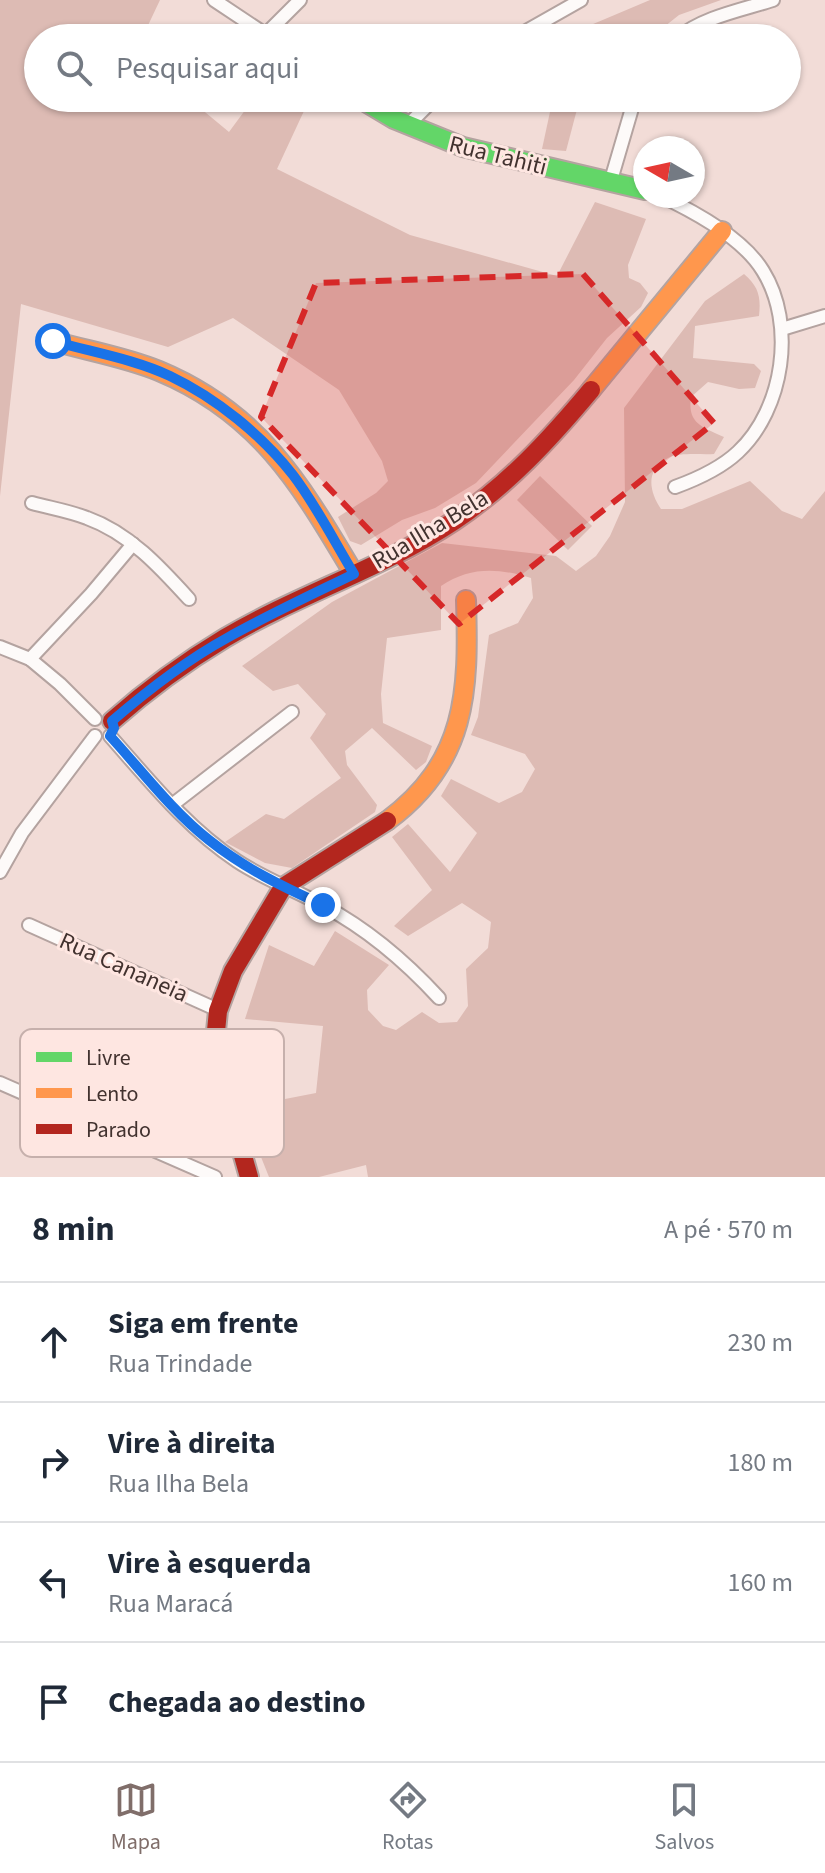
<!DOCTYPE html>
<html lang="pt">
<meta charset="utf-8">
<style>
:root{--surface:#fff;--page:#f6f6f7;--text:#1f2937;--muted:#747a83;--line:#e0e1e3;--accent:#806e6a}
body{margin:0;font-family:"Source Sans 3",sans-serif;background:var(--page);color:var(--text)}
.compass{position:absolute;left:633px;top:136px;width:72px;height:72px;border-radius:50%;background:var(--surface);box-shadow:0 2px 6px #0004;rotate:279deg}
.stop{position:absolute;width:24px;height:24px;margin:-18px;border:6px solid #1a73e8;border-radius:50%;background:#fff}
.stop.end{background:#1a73e8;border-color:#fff;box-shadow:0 2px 8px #0008}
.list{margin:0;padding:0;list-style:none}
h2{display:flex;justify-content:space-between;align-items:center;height:104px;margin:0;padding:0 32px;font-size:34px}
h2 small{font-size:26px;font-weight:400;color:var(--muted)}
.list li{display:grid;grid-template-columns:52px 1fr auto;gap:24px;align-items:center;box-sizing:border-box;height:120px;padding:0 32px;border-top:2px solid var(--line)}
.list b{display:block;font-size:30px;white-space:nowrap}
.list p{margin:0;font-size:26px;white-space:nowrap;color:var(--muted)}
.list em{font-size:26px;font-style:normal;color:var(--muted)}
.icon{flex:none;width:44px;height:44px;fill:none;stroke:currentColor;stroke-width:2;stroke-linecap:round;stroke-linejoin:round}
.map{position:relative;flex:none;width:825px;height:1177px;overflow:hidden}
.search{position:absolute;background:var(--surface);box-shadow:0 2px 6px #0004;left:24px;right:24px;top:24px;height:88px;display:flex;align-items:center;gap:20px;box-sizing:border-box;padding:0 28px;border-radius:44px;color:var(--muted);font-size:30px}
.sheet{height:584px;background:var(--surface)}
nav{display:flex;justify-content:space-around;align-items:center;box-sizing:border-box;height:112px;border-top:2px solid var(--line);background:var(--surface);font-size:22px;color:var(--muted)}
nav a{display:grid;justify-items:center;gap:4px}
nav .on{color:var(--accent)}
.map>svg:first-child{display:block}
.green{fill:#ddbbb4}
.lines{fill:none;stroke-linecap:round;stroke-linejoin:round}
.street-casing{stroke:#b4a3a0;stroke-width:16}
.fast-casing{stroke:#b4a3a0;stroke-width:22}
.slow-casing{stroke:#b4a3a0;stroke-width:22}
.jam-casing{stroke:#b4a3a0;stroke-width:22}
.street{stroke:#fdfaf9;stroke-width:12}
.fast{stroke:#63d668;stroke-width:18}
.slow{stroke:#ff974d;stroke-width:18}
.jam{stroke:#b3261e;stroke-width:18}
.route{stroke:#1a73e8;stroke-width:10}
.marked{fill:#d62828;fill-opacity:0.2;stroke:#d62828;stroke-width:6;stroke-dasharray:16 10;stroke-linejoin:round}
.labels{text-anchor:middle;stroke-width:6;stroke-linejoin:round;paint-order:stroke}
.street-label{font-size:24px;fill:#42322f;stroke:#fee6e1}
.key{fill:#fee6e1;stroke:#c6b0ac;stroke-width:2}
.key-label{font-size:22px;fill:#42322f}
</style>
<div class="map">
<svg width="825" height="1177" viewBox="0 0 825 1177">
<rect width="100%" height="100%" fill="#f2dcd7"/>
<g class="green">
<path d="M 0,0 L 160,0 L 142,38 L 38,38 L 38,98 L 188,98 L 229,132 L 254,98 L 310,98 L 277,169 L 410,235 L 557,276 L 595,202 L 646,219 L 628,265 L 629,278 L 640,283 L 648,293 L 641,307 L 607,338 L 574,380 L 476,483 L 435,508 L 402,520 L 361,545 L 350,541 L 338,517 L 376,493 L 388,481 L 382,461 L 339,390 L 233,318 L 168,347 L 21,304 L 0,496 Z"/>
<path d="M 650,0 L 721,0 L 679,15 L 650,38 L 560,38 Z"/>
<path d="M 553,98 L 580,98 L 566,151 L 542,149 Z"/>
<path d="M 744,274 C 759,287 761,297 759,316 L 695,326 L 693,358 L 754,364 L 761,371 L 755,388 L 739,389 L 708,382 L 691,397 C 687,424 703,427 724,437 L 714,454 C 701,455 680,452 668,458 C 645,470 649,491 661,509 L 682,509 L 750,481 L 782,511 L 802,519 L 825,491 L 825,1177 L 368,1177 L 366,1165 L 319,1177 L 269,1177 L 247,1122 L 254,1105 L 316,1093 L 323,1026 L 245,1019 L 269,945 L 314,966 L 335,931 L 389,965 L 367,990 L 368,1010 L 383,1026 L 396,1030 L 422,1012 L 439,1023 L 457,1022 L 468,1006 L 466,969 L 488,948 L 491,922 L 462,903 L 408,936 L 394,926 L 432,890 L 392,837 L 408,824 L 450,872 L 477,833 L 441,796 L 451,779 L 499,803 L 522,792 L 535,769 L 525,754 L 471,735 L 478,717 L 489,635 L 518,623 L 533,598 L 531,578 C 499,568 470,566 441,586 L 441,630 L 387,638 L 381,694 L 383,723 L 432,746 L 426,762 L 416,770 L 372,728 L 345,751 L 347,765 L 377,805 L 375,812 L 292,868 L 265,863 L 225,842 L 266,814 L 284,819 L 341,778 L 310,738 L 326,714 L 298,684 L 273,691 L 242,666 L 332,602 L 442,543 L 556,556 L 576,571 L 596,556 L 610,536 L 625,502 L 624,408 L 705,301 Z"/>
<path d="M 540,476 L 592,526 L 568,550 L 517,500 Z"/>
</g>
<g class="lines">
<defs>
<g id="street">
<path d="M 214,0 L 271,38"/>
<path d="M 266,34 L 300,0"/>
<path d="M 514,38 L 581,0"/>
<path d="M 678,38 C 703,17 742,10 773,0"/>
<path d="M 407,126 L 435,98"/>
<path d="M 611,180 L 635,98"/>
<path d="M 661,196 C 695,212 743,238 763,271 C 796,324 784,409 738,452 C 720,469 697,479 675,487"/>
<path d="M 782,329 L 825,316"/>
<path d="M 32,503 C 50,508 69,511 87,518 C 129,533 160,567 189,599"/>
<path d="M 0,647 L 30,659 L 60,684 L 95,719"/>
<path d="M 30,659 L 91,594 L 133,544"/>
<path d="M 110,736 C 149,780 187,828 237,861 C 264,879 295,890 324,906 C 369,930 405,961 439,998"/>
<path d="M 172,805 L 292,712"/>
<path d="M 0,872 L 22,833 L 95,736"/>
<path d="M 29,925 L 218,1010"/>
<path d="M 0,1083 L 215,1177"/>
</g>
<path id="fast" d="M 359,98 L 394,119 L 463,147 L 645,190"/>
<g id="slow">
<path d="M 53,341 C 88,351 125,357 159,371 C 260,413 301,485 354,574"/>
<path d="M 591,390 L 722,231"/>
<path d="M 387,821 C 467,762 469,692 466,600"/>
</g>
<g id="jam">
<path d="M 112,721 C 147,690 185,662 225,638 C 299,594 383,568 454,521 C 508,485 550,439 591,390"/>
<path d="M 249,1177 L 220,1074 L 216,1031 L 218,1011 L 233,971 L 283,887 L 387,821"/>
</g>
</defs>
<use href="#street" class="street-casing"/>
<use href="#fast" class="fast-casing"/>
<use href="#slow" class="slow-casing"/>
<use href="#jam" class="jam-casing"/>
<use href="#street" class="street"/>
<use href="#fast" class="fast"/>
<use href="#slow" class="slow"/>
<use href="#jam" class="jam"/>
</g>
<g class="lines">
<path class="route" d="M 53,341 C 91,352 134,359 170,376 C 216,398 262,435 293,475 C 316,505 334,541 354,574 C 311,595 268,615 227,638 C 185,661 148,690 112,721 L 114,728 L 110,736 C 142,771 172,811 209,840 C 244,868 283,887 323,905"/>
</g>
<path class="marked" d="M 583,274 L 714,423 L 459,624 L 261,417 L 316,283 Z"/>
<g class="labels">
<g class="street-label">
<text transform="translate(498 155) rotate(14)" y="8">Rua Tahiti</text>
<text transform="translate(430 529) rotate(-31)" y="8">Rua Ilha Bela</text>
<text transform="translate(124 967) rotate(24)" y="8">Rua Cananeia</text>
</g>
</g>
<rect x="20" y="1029" width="264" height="128" rx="12" class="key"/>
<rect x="36" y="1052" width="36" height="10" fill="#63d668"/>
<rect x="36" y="1088" width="36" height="10" fill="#ff974d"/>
<rect x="36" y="1124" width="36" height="10" fill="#b3261e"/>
<g class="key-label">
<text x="86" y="1065">Livre</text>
<text x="86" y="1101">Lento</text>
<text x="86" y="1137">Parado</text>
</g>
</svg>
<svg class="compass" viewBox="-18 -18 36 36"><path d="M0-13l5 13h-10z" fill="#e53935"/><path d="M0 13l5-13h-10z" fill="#747a83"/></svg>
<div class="stop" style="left:53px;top:341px"></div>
<div class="stop end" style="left:323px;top:905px"></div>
<div class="search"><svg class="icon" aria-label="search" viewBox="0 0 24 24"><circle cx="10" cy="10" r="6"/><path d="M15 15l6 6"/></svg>Pesquisar aqui</div>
</div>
<section class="sheet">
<h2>8 min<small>A pé · 570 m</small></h2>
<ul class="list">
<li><svg class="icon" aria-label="ahead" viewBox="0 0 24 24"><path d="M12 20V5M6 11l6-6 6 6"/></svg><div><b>Siga em frente</b><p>Rua Trindade</p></div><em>230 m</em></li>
<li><svg class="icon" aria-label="right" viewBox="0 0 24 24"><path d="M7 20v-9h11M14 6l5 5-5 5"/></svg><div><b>Vire à direita</b><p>Rua Ilha Bela</p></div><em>180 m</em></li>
<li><svg class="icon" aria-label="left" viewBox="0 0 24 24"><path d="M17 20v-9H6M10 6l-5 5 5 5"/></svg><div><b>Vire à esquerda</b><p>Rua Maracá</p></div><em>160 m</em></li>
<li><svg class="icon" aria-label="arrive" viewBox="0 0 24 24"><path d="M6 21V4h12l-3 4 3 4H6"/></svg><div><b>Chegada ao destino</b></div></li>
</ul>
</section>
<nav>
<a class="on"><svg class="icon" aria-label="map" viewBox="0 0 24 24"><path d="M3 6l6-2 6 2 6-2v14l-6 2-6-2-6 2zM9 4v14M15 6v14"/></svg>Mapa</a>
<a><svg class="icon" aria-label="directions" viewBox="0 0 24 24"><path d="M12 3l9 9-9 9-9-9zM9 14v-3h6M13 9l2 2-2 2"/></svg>Rotas</a>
<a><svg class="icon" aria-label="saved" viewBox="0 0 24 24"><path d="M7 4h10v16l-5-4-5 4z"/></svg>Salvos</a>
</nav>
